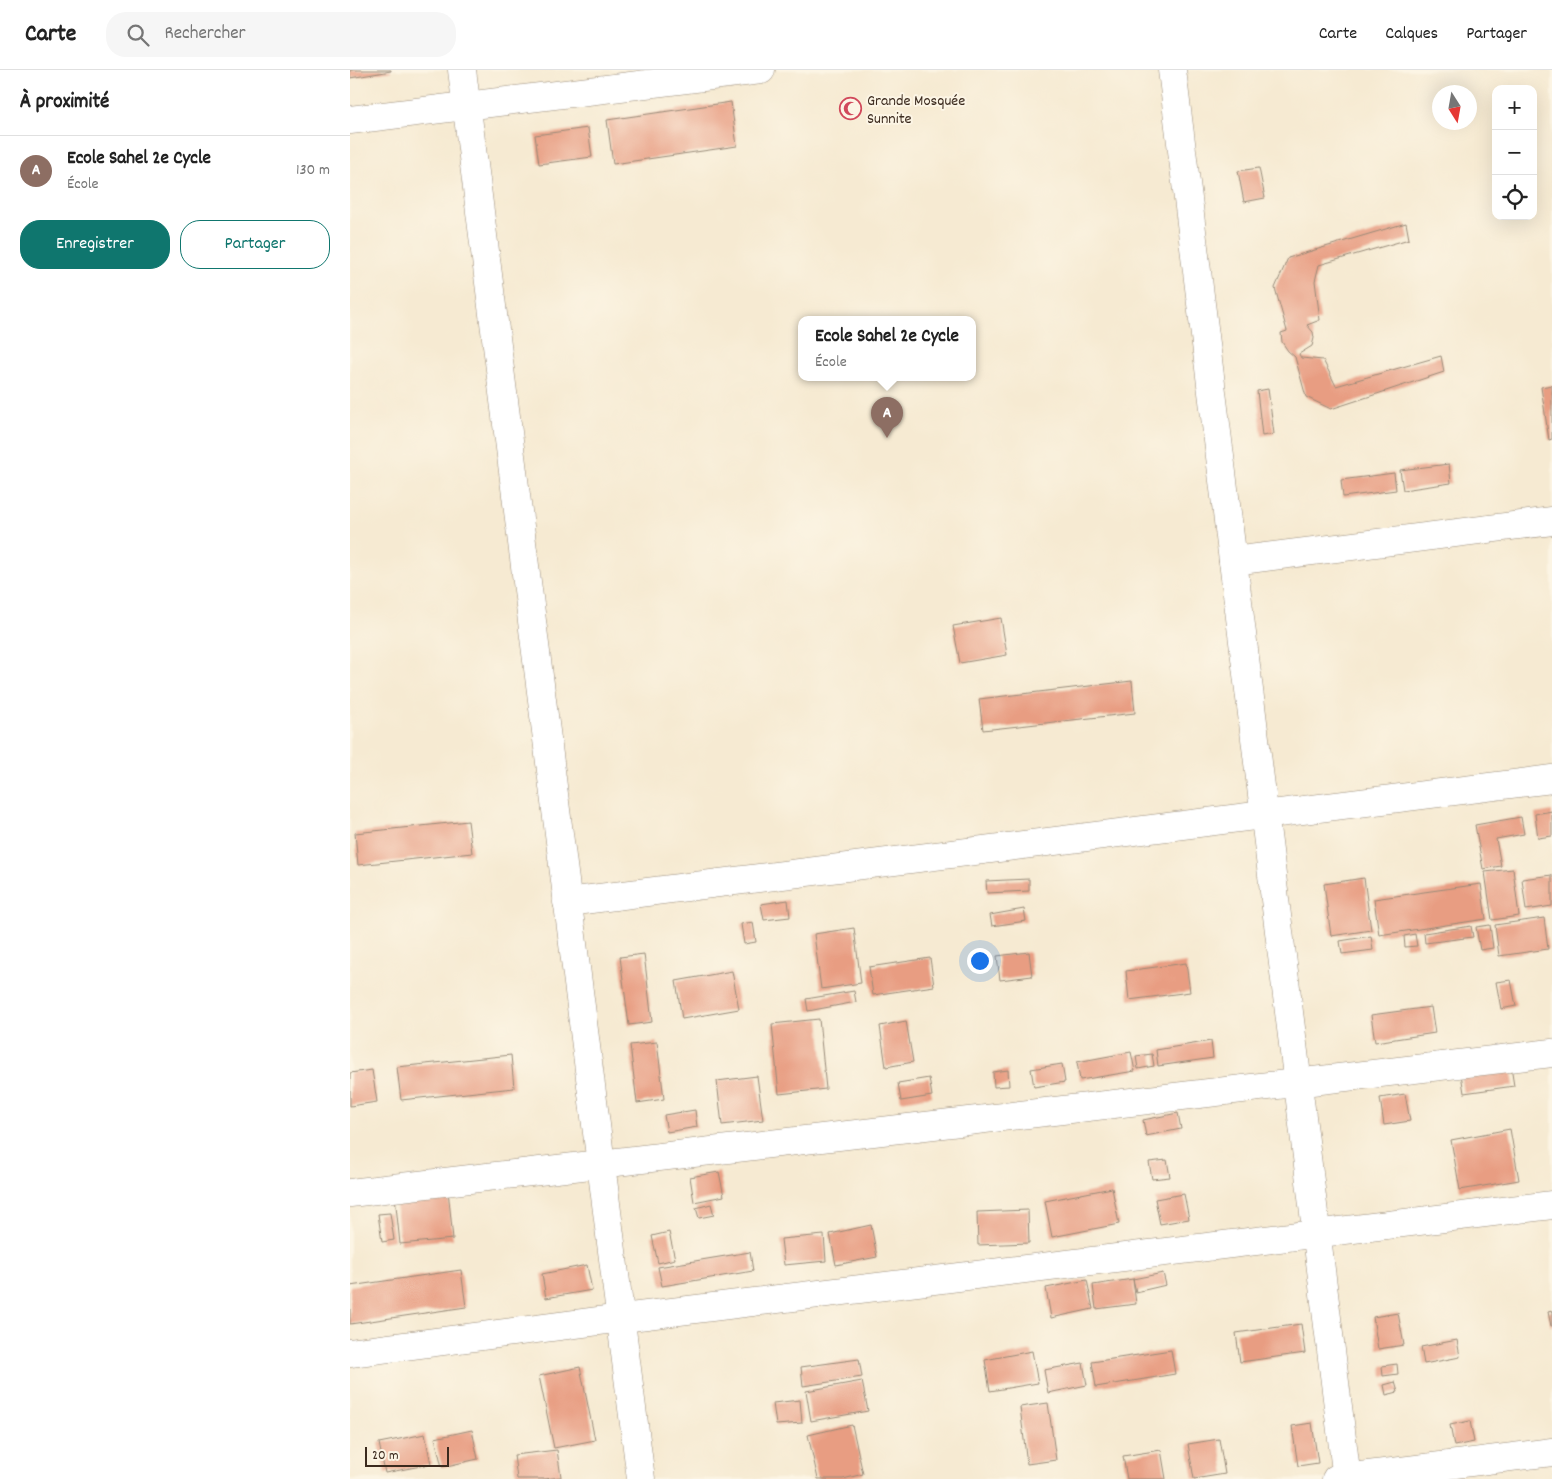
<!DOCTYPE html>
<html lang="fr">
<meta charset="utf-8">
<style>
:root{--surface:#fff;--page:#f6f6f6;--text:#222;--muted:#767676;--line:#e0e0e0;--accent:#0f766e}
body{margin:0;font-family:Dekko,sans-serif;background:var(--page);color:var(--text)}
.controls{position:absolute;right:15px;top:15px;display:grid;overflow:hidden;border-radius:10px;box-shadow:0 5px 20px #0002}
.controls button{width:45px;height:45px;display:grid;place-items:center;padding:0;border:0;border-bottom:1px solid var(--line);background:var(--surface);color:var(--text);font:25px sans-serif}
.compass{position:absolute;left:1082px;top:15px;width:45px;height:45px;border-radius:50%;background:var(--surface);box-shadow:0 5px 20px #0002;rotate:169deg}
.scale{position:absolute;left:15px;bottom:12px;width:84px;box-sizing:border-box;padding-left:5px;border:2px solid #3b2a1e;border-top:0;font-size:14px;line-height:18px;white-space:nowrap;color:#3b2a1e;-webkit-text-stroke:4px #fcf5e5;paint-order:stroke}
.you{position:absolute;left:629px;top:890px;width:18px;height:18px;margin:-12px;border:4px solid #fff;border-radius:50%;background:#1a73e8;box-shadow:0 0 0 8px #1a73e833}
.badge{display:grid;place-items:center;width:32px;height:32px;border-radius:50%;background:var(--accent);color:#fff;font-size:16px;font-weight:700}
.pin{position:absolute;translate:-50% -41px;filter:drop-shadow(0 1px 2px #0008)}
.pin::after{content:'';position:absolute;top:26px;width:18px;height:15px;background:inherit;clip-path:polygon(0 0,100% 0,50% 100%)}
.popup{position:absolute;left:448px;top:246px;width:178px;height:65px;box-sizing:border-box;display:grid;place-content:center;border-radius:10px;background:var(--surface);filter:drop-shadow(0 1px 4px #0005);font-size:16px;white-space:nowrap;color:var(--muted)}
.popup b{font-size:19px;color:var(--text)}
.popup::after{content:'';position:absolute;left:50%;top:100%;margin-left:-10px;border:10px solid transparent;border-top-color:var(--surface)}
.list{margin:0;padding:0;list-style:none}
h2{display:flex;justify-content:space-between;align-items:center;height:65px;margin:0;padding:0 20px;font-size:21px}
h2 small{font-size:16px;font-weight:400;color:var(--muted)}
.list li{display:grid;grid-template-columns:32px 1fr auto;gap:15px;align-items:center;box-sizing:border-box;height:70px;padding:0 20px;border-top:1px solid var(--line)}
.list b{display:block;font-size:19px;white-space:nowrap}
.list p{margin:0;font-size:16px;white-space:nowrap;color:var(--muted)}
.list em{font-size:16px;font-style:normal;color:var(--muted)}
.actions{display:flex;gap:10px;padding:15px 20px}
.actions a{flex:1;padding:11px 0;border:1px solid var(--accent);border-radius:20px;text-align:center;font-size:18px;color:var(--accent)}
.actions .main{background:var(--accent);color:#fff}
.icon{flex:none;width:28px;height:28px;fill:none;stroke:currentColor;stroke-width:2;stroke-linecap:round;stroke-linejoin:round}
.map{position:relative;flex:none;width:1202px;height:1409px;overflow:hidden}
header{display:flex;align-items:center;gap:30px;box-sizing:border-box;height:70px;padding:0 25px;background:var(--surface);border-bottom:1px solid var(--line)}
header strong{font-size:24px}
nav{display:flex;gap:28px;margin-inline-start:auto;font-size:18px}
.search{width:350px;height:45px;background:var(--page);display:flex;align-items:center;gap:12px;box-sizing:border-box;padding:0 18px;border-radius:20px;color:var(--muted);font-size:19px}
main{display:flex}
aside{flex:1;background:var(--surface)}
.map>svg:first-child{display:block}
.building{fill:#e89d82}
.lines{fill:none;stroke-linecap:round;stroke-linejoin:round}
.minor-casing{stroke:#988a78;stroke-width:29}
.minor{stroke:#fff;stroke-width:28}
.labels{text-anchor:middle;stroke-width:4;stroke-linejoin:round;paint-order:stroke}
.poi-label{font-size:16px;fill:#3b2a1e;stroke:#fcf5e5;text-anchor:start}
</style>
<header>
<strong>Carte</strong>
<div class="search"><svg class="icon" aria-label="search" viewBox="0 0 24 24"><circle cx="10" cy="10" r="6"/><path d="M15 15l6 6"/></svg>Rechercher</div>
<nav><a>Carte</a><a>Calques</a><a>Partager</a></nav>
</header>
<main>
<aside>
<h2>À proximité<small></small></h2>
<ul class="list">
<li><span class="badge" style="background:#8d6e63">A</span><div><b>Ecole Sahel 2e Cycle</b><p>École</p></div><em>130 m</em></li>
</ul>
<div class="actions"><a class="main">Enregistrer</a><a>Partager</a></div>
</aside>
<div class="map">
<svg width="1202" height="1409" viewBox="0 0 1202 1409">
<rect width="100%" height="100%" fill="#fcf5e5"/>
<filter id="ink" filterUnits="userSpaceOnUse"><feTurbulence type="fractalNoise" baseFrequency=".02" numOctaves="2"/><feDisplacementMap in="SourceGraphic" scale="10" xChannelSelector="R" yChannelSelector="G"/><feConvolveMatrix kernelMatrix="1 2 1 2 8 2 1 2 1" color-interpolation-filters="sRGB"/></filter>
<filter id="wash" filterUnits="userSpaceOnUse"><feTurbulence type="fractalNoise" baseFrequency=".0096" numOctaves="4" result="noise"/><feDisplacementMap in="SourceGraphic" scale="20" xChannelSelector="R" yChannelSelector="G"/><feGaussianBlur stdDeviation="1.12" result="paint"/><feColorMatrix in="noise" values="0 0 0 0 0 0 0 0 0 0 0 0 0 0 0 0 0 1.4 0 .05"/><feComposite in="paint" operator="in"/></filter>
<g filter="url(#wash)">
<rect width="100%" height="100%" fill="#f6ead2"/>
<g id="blocks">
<g class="building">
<path d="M 0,0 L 41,0 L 41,1 L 0,8 Z"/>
<path d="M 381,32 L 387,76 L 263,94 L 257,50 Z"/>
<path d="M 238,58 L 242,87 L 189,94 L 185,65 Z"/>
<path d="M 909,98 L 915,128 L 894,132 L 888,101 Z"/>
<path d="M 1056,153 L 1059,169 L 969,195 L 965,211 L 970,250 L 957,255 L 963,262 L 964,268 L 962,276 L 949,284 L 951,288 L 973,290 L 986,316 L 1091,286 L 1094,302 L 981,339 L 956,327 L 945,287 L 938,281 L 932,272 L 931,263 L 937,261 L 925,218 L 938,188 Z"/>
<path d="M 1202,315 L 1202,369 L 1199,370 L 1191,317 Z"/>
<path d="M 918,319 L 924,364 L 912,366 L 907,321 Z"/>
<path d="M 1099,394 L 1101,413 L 1053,420 L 1050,400 Z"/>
<path d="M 1044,403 L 1046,420 L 993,427 L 991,410 Z"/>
<path d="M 651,548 L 657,585 L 610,593 L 603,556 Z"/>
<path d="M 782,611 L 785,643 L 633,660 L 629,629 Z"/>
<path d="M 1202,741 L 1202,766 L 1188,768 L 1185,744 Z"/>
<path d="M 1171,747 L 1174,764 L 1146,769 L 1151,796 L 1133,799 L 1125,755 Z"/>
<path d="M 118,751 L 122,783 L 8,795 L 5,763 Z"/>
<path d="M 1163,799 L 1169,846 L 1142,850 L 1135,802 Z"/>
<path d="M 1202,805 L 1202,836 L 1176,840 L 1172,809 Z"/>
<path d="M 1014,808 L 1021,860 L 981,866 L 974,814 Z"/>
<path d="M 679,809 L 679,821 L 637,823 L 636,811 Z"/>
<path d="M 1131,814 L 1136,849 L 1029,865 L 1024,829 Z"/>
<path d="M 438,830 L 440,847 L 414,850 L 411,834 Z"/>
<path d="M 674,839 L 676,851 L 642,856 L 640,845 Z"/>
<path d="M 1194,848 L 1198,879 L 1149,886 L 1145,855 Z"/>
<path d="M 403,852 L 406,872 L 394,874 L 391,854 Z"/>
<path d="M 1140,855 L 1143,878 L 1130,880 L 1126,857 Z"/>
<path d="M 1121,856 L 1123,867 L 1075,873 L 1074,863 Z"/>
<path d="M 504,858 L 511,913 L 471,919 L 464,864 Z"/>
<path d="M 1065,864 L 1067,876 L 1055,877 L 1054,866 Z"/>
<path d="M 1021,866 L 1023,880 L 992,884 L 990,871 Z"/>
<path d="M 679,882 L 682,906 L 650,910 L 647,886 Z"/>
<path d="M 294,884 L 302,952 L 279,955 L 270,887 Z"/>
<path d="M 580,888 L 584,916 L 523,925 L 519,897 Z"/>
<path d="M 836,893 L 840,922 L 779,930 L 776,901 Z"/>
<path d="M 382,901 L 389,939 L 332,949 L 326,911 Z"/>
<path d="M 1161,910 L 1166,936 L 1151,939 L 1146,912 Z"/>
<path d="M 504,921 L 506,932 L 458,941 L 456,929 Z"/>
<path d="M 1081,937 L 1085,963 L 1025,972 L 1021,945 Z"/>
<path d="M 469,949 L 476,1019 L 429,1024 L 422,954 Z"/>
<path d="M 556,951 L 563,992 L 536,997 L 530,956 Z"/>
<path d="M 861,971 L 863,988 L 808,996 L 806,980 Z"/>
<path d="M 307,972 L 314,1029 L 287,1033 L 280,975 Z"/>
<path d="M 781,982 L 785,1001 L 730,1010 L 727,992 Z"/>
<path d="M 802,984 L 804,996 L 788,999 L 786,986 Z"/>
<path d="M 161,985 L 164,1018 L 51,1030 L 47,997 Z"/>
<path d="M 712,994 L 715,1012 L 684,1017 L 681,999 Z"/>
<path d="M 1161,997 L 1164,1016 L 1114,1023 L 1111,1004 Z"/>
<path d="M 22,1000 L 27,1032 L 0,1036 L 0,1003 Z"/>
<path d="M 658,1000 L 659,1016 L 644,1017 L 643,1002 Z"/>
<path d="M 407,1006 L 413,1050 L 372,1055 L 367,1011 Z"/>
<path d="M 579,1008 L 582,1026 L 551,1031 L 548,1013 Z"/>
<path d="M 1055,1024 L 1060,1051 L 1034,1055 L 1030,1028 Z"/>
<path d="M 345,1040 L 347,1057 L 317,1062 L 314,1045 Z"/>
<path d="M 828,1043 L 831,1059 L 796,1066 L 793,1050 Z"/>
<path d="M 1160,1059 L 1169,1110 L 1110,1120 L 1101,1070 Z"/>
<path d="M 817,1090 L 820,1107 L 802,1109 L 799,1092 Z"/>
<path d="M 369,1102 L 374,1126 L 344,1132 L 340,1107 Z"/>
<path d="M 762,1118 L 769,1154 L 702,1167 L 695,1131 Z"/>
<path d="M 98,1120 L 103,1169 L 50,1174 L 45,1126 Z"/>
<path d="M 834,1124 L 839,1149 L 810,1154 L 805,1129 Z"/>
<path d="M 361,1134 L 364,1145 L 349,1148 L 346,1138 Z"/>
<path d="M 678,1140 L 679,1173 L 628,1175 L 627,1142 Z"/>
<path d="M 40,1143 L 44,1170 L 32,1172 L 28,1144 Z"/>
<path d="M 521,1155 L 527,1187 L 486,1195 L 480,1164 Z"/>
<path d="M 319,1162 L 325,1189 L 308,1193 L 302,1166 Z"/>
<path d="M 474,1165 L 476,1191 L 434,1195 L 431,1169 Z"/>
<path d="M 400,1182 L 403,1201 L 312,1216 L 308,1197 Z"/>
<path d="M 237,1195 L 242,1220 L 196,1228 L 192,1204 Z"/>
<path d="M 111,1200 L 116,1237 L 0,1254 L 0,1216 Z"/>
<path d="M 813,1203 L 816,1215 L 786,1222 L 783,1209 Z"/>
<path d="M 783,1209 L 786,1234 L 746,1239 L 743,1215 Z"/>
<path d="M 737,1210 L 743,1239 L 701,1248 L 696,1218 Z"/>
<path d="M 1202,1241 L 1202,1256 L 1201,1256 L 1198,1242 Z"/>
<path d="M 1048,1243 L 1054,1275 L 1028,1279 L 1023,1247 Z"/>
<path d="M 951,1254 L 955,1283 L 890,1292 L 886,1263 Z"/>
<path d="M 1107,1270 L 1110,1287 L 1074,1294 L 1071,1277 Z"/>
<path d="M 821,1280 L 825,1304 L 746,1317 L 742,1292 Z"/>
<path d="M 682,1281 L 688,1313 L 640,1321 L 635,1290 Z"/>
<path d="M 509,1289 L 512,1307 L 453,1316 L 451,1297 Z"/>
<path d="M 733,1293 L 737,1315 L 698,1323 L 694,1300 Z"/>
<path d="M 1047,1294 L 1048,1304 L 1033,1306 L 1032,1296 Z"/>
<path d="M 230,1297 L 245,1370 L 204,1378 L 189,1306 Z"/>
<path d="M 512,1311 L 518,1341 L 461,1351 L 456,1321 Z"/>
<path d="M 1045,1312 L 1048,1322 L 1036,1325 L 1034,1315 Z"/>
<path d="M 450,1330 L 452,1353 L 426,1355 L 423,1333 Z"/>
<path d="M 698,1333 L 706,1390 L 677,1394 L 670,1337 Z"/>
<path d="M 1120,1351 L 1124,1372 L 1104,1376 L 1100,1355 Z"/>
<path d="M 962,1353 L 968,1393 L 948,1396 L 942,1356 Z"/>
<path d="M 502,1355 L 513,1404 L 493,1409 L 468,1409 L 458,1365 Z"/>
<path d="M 122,1360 L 128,1389 L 92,1397 L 85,1368 Z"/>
<path d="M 75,1364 L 81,1394 L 35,1403 L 29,1373 Z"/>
<path d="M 869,1369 L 875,1404 L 844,1409 L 838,1374 Z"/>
<path d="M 207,1380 L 211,1407 L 195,1409 L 167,1409 L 164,1385 Z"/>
<path d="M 811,1380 L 816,1409 L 777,1409 L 773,1386 Z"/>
</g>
</g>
</g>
<g filter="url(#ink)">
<use href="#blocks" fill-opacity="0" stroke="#988a78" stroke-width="1"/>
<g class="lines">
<defs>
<g id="minor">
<path d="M 112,0 L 291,1409"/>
<path d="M 822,0 L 997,1409"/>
<path d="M 0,50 L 411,0"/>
<path d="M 883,491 L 1202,451"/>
<path d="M 217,832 L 1202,709"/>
<path d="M 0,1123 C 400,1074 802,1032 1202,983"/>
<path d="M 0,1283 L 272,1248 L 1202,1135"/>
<path d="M 986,1409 L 1202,1382"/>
</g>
</defs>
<use href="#minor" class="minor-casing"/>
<use href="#minor" class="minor"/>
</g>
</g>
<defs>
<symbol id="mosque-ring" viewBox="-11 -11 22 22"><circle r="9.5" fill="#fcf5e5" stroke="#d1495b" stroke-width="1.5"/><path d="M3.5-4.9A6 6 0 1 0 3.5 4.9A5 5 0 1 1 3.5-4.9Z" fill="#d1495b"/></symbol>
</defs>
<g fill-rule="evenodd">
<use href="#mosque-ring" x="488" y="26" width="25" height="25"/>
</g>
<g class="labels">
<g class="poi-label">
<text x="517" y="35">Grande Mosquée<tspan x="517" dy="18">Sunnite</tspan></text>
</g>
</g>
</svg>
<div class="controls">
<button>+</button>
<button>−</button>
<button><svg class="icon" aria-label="locate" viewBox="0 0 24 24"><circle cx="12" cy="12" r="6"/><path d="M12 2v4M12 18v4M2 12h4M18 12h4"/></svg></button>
</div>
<svg class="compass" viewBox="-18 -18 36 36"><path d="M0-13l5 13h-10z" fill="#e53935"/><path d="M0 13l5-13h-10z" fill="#767676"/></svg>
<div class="scale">20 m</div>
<div class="you"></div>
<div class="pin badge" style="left:537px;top:368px;background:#8d6e63">A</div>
<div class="popup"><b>Ecole Sahel 2e Cycle</b>École</div>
</div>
</main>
